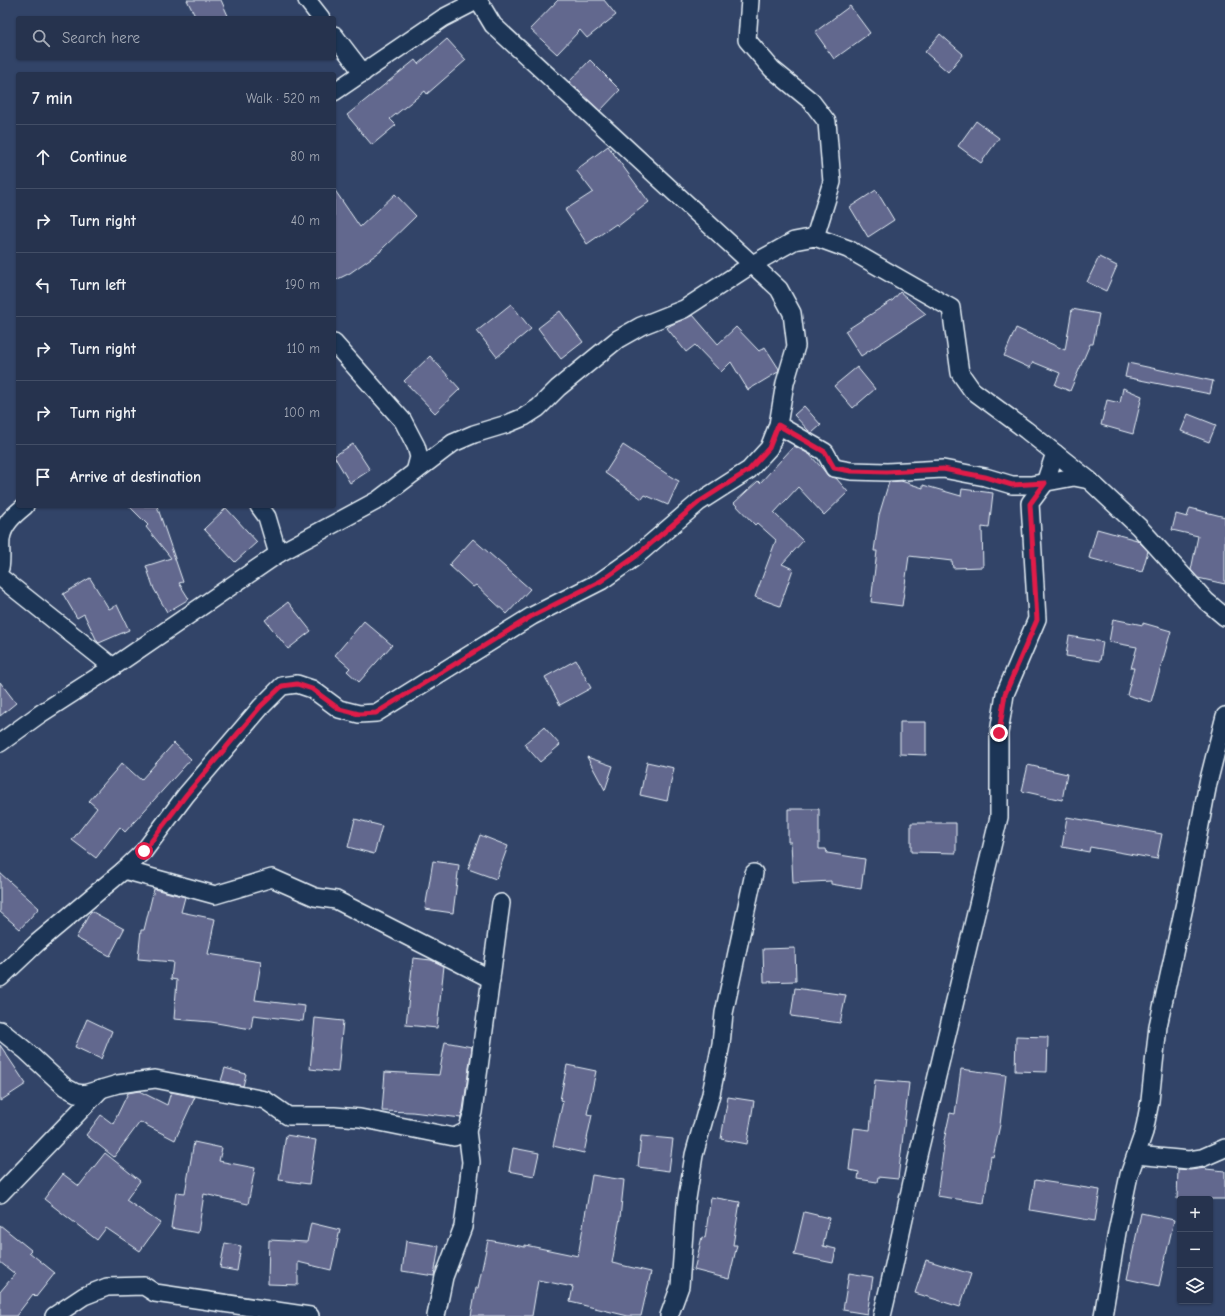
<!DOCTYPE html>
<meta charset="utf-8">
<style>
:root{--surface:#26334e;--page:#323f58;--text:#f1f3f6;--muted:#a4aab6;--line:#424e66}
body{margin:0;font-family:"Comic Neue",sans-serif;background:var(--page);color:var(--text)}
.controls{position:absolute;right:12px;bottom:12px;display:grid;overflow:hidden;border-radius:4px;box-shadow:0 1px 3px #0004}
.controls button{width:36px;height:36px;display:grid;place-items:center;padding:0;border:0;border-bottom:1px solid var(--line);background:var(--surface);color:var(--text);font:20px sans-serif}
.stop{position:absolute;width:12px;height:12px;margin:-9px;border:3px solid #e11d48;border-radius:50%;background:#fff}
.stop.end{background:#e11d48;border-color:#fff;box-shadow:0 1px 4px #0008}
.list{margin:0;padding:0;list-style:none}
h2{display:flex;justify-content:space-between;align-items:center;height:52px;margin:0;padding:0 16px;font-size:17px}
h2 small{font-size:13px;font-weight:400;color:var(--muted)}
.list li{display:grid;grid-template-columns:26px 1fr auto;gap:12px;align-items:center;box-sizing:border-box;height:64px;padding:0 16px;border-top:1px solid var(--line)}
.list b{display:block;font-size:15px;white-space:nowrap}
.list em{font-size:13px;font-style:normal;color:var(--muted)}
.icon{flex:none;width:22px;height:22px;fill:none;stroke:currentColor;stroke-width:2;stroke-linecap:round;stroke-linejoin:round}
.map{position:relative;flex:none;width:1225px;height:1316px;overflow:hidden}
.search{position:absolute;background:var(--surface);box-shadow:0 1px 3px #0004;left:16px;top:16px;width:320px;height:44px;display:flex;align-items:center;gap:10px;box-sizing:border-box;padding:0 14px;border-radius:4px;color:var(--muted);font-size:15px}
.panel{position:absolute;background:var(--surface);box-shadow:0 1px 3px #0004;left:16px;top:72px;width:320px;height:436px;border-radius:4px}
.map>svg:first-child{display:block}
.building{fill:#62678e;stroke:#e8f1f8}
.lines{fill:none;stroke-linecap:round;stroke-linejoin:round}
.street-casing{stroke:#e8f1f8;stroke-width:20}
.street{stroke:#1d3557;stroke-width:17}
.route{stroke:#e11d48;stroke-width:5}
</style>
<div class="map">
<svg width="1225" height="1316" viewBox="0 0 1225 1316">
<rect width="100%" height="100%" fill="#324468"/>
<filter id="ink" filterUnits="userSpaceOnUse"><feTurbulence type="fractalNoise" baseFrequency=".025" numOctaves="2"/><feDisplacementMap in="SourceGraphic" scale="8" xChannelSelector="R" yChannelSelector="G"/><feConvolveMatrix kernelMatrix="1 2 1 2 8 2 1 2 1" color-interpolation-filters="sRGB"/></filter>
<g filter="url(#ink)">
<g class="building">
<path d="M 187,0 L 221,0 L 229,18 L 196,18 Z"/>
<path d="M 558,0 L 604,0 L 616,15 L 587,38 L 580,30 L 557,54 L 530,29 Z"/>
<path d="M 850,6 L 870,33 L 834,59 L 815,32 Z"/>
<path d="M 940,34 L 963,54 L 948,72 L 925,52 Z"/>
<path d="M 447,39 L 466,60 L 427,94 L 425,91 L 390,119 L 396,125 L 372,145 L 347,115 L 415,60 L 418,64 Z"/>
<path d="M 590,60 L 620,90 L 600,111 L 569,82 Z"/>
<path d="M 976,121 L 999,138 L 981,163 L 958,146 Z"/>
<path d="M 608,146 L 649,202 L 618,226 L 616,224 L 587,244 L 565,210 L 593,192 L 576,170 Z"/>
<path d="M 334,189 L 360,227 L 395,194 L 416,216 L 381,250 L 381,251 L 350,273 L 334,281 Z"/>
<path d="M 876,190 L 894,220 L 868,237 L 850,207 Z"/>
<path d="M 1099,257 L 1117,266 L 1106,291 L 1087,282 Z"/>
<path d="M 900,292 L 926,314 L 861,356 L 845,331 L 893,300 Z"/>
<path d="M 511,304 L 531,329 L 497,357 L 477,331 Z"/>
<path d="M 1072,309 L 1099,314 L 1093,344 L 1090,344 L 1070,391 L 1055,385 L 1060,373 L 1033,362 L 1030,368 L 1004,356 L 1016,328 L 1065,350 Z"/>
<path d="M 560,311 L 583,342 L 561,359 L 538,328 Z"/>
<path d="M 693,315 L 718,344 L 736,327 L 759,351 L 765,347 L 779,369 L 778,372 L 748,390 L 731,362 L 721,372 L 695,345 L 686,352 L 667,328 L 671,325 Z"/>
<path d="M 430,356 L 460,389 L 435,413 L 404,381 Z"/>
<path d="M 1128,363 L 1213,381 L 1210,394 L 1125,377 Z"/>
<path d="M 857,367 L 875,389 L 853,408 L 834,386 Z"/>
<path d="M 1123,388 L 1142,396 L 1133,434 L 1101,425 L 1107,400 L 1120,403 Z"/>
<path d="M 804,406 L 821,425 L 812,433 L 809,431 L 794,415 Z"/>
<path d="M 1188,414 L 1216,425 L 1209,442 L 1181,431 Z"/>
<path d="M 353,444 L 370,470 L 350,483 L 334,456 Z"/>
<path d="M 623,445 L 673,478 L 679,481 L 668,505 L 645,495 L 642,499 L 605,473 Z"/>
<path d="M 794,446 L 809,454 L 822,468 L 828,476 L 836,478 L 848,492 L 824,515 L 798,487 L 774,513 L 803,541 L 782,564 L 793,569 L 780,606 L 755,597 L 776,540 L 757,523 L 755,525 L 734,503 L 758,481 L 760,483 Z"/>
<path d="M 901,481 L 923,488 L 923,485 L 961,496 L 962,489 L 993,493 L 989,528 L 982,527 L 983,567 L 953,568 L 952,561 L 909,556 L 902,606 L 871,602 L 877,551 L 874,551 L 879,515 L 889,482 Z"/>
<path d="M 129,506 L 157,506 L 183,582 L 179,583 L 189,599 L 167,612 L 154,589 L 146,566 L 171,558 L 146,527 L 148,525 Z"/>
<path d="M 226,508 L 257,542 L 235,562 L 204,529 Z"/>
<path d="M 1190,508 L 1225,517 L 1225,584 L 1198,578 L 1191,570 L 1198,536 L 1172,530 L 1176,514 L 1187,517 Z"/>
<path d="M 1097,529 L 1137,540 L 1148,551 L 1142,572 L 1089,558 Z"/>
<path d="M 473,539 L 530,589 L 507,614 L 476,585 L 473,587 L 449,565 Z"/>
<path d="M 90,578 L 109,609 L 117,605 L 129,630 L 99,643 L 97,641 L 84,614 L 77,618 L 63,594 Z"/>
<path d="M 288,602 L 311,631 L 288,649 L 265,620 Z"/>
<path d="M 1113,619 L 1143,625 L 1143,623 L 1171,631 L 1151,702 L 1127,695 L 1134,668 L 1131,668 L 1137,647 L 1109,642 Z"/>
<path d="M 364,621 L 392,645 L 359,682 L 347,671 L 350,668 L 335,655 Z"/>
<path d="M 1069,636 L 1103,642 L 1100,661 L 1066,656 Z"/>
<path d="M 576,660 L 591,688 L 560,705 L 545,677 Z"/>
<path d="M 0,682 L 16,703 L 0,716 Z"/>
<path d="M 900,722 L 926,722 L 926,755 L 900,754 Z"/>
<path d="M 544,727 L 560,745 L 540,762 L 524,744 Z"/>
<path d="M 174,743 L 191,759 L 125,832 L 120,827 L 96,858 L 72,840 L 97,808 L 89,801 L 122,763 L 141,780 Z"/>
<path d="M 587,757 L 613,766 L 605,790 Z"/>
<path d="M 647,762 L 674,768 L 667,801 L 640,795 Z"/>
<path d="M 1028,765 L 1067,774 L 1062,800 L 1022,791 Z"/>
<path d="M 788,809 L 819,809 L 819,849 L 826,849 L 827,853 L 865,859 L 861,889 L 831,884 L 831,881 L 793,883 L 791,842 L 788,842 Z"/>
<path d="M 1067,817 L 1162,834 L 1157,859 L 1090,847 L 1089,852 L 1062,847 Z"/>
<path d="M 355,819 L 382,826 L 374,854 L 348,847 Z"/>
<path d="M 911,823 L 956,823 L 956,853 L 911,852 Z"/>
<path d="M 480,835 L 508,846 L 496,879 L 468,869 Z"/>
<path d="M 433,861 L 459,865 L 453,913 L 425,909 Z"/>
<path d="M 0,873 L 39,908 L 20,929 L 0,912 Z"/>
<path d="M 154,889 L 185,897 L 181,912 L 215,919 L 208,954 L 261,962 L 255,1000 L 305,1006 L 303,1021 L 253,1015 L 251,1029 L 211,1022 L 174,1019 L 177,980 L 171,979 L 173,962 L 138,959 L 141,930 L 144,930 Z"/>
<path d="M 91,911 L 124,929 L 110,956 L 76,938 Z"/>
<path d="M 795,948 L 796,981 L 764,982 L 763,949 Z"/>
<path d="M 413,958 L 431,960 L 444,966 L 437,1028 L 406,1025 Z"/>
<path d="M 795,988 L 846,995 L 840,1023 L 791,1016 Z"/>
<path d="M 315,1018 L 343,1021 L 338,1072 L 310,1069 Z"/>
<path d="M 87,1019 L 112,1031 L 101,1059 L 75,1047 Z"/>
<path d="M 1016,1036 L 1048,1037 L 1047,1072 L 1015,1071 Z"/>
<path d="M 445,1042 L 472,1047 L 463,1110 L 461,1118 L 412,1112 L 382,1111 L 385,1072 L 439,1075 Z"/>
<path d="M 0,1045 L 26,1084 L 0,1101 Z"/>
<path d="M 567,1065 L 596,1071 L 587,1114 L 592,1115 L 584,1153 L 553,1146 L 563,1101 L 560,1100 Z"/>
<path d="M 225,1068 L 246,1074 L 243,1086 L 221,1081 Z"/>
<path d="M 961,1069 L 1006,1075 L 1000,1125 L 993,1157 L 991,1156 L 984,1203 L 937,1196 L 944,1146 L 943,1145 L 950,1113 L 955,1114 Z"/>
<path d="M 875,1080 L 909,1083 L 898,1179 L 878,1177 L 877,1182 L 858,1179 L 859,1172 L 849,1170 L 854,1128 L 870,1130 Z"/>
<path d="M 139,1091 L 167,1105 L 171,1092 L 195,1097 L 175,1140 L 140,1122 L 114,1157 L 86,1135 L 101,1115 L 113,1124 L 128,1093 Z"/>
<path d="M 728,1097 L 754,1101 L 747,1144 L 721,1139 Z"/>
<path d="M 286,1135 L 316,1140 L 309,1184 L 279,1180 Z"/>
<path d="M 641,1136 L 673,1139 L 669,1171 L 638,1167 Z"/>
<path d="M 194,1142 L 222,1148 L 219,1161 L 255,1168 L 248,1204 L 204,1194 L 198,1233 L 171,1228 L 176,1192 L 185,1193 Z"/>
<path d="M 513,1148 L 539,1153 L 534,1176 L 509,1171 Z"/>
<path d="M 105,1153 L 140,1181 L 126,1200 L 160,1223 L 140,1251 L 106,1228 L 97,1240 L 44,1199 L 63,1174 L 79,1186 Z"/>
<path d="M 1206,1168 L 1206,1169 L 1225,1171 L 1225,1199 L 1177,1199 L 1178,1169 L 1190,1170 Z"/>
<path d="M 592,1175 L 624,1180 L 620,1218 L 612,1263 L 651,1272 L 641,1316 L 628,1316 L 570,1302 L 573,1287 L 538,1280 L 532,1316 L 471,1316 L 476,1288 L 478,1288 L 488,1240 L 525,1247 L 525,1245 L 578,1256 Z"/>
<path d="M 1035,1180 L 1100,1190 L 1095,1221 L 1030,1210 Z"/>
<path d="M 711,1197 L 740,1202 L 733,1245 L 737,1245 L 729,1279 L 694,1270 L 702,1237 L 705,1238 Z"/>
<path d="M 804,1212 L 829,1218 L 823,1246 L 836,1249 L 833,1263 L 794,1255 Z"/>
<path d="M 1141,1213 L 1174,1220 L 1159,1286 L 1127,1279 Z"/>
<path d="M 311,1223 L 340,1230 L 331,1270 L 298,1262 L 298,1285 L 268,1284 L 269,1240 L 307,1242 Z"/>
<path d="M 0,1225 L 31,1250 L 29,1252 L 55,1273 L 36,1297 L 33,1294 L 16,1316 L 0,1316 L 0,1292 L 15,1274 L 0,1262 Z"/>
<path d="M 406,1241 L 439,1246 L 434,1276 L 402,1271 Z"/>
<path d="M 225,1243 L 241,1246 L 237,1271 L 220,1268 Z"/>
<path d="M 926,1260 L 971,1274 L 960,1307 L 915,1293 Z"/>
<path d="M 849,1273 L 873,1277 L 867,1314 L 843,1310 Z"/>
</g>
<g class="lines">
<defs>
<g id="street">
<path d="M 307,0 L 321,18"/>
<path d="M 750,0 L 747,40 L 772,69 L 811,101 L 827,122 L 832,182 L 815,237"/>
<path d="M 334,35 L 363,73"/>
<path d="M 334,92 L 443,18 L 478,0"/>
<path d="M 334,343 L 403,421 L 416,446 L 419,457 L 415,472"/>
<path d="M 778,425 L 825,452 L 834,468 L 851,471 L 887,472 L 943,469 L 985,477 L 1012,485 L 1031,485 L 1074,477 L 1089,480"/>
<path d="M 259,506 L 267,517 L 278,554"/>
<path d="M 0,568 C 2,559 0,549 1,539 C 3,524 14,515 25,506"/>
<path d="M 0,577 L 113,667"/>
<path d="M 0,743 L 40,714 L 113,667 L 278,554 L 378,500 L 453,443 L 474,434 L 507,424 L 524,417 L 538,408 L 558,388 L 618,339 L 641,326 L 684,309 L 751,265 L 794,241 L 815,237 L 848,249 L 951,308 L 960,373 L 972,390 L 1026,430 L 1089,480 L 1139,527 L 1206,601 L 1225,617"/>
<path d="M 124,870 L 215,895 L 272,878 L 315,897 L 336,900 L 491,979"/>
<path d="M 0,978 L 37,943 L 124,870 L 144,851 L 186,795 L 261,707 L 282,686 L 297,684 L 312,689 L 339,709 L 359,714 L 376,713 L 532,616 L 601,581 L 635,557 L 699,502 L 749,470 L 769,448 L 778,425 L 785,383 L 796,346 L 792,313 L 779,289 L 493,25 L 478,0"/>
<path d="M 0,1030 L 25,1050 L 65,1087 L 76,1093 L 84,1094 L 118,1084 L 155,1079 L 265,1100 L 288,1116 L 334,1116 L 360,1118 L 454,1137 L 467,1131 L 473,1112 L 501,903"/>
<path d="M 1136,1155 L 1189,1160 L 1202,1158 L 1225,1148"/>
<path d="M 0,1194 L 101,1089"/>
<path d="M 54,1316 L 84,1296 L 107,1287 L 144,1286 L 155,1293 L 310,1316"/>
<path d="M 436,1316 L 444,1277 L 463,1227 L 471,1162 L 467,1131"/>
<path d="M 669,1316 L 680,1286 L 686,1205 L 694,1155 L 711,1094 L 721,1044 L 724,1013 L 754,873"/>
<path d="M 882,1316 L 894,1265 L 915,1168 L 999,817 L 999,733 L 1005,694 L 1037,619 L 1030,503 L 1045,483 L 1055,453"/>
<path d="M 1103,1316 L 1117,1232 L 1129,1175 L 1144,1132 L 1150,1101 L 1158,1026 L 1186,898 L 1208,783 L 1225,716"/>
</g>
</defs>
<use href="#street" class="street-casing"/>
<use href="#street" class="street"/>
</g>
</g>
<g class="lines" filter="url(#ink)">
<path class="route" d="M 144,851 L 186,795 L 261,706 L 282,686 L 297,684 L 312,689 L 339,709 L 359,714 L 376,713 L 532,616 L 601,581 L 635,557 L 699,502 L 749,470 L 769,448 L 778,425 L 825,452 L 834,468 L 851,471 L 886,472 L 943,469 L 985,477 L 1012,485 L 1045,483 L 1030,504 L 1037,620 L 1005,694 L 999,733"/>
</g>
</svg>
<div class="controls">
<button>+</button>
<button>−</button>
<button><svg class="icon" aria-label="layers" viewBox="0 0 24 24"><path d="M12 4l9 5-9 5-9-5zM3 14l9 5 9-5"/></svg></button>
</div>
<div class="stop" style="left:144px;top:851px"></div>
<div class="stop end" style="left:999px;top:733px"></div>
<div class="search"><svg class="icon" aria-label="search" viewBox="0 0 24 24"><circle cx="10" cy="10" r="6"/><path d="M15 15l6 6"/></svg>Search here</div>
<section class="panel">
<h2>7 min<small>Walk · 520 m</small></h2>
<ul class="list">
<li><svg class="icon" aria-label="ahead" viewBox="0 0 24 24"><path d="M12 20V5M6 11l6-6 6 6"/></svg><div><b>Continue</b></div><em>80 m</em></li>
<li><svg class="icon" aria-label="right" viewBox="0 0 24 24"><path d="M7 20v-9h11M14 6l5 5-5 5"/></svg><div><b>Turn right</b></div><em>40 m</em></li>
<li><svg class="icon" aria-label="left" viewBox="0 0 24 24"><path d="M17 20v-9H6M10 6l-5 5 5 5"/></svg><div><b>Turn left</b></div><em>190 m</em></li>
<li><svg class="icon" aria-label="right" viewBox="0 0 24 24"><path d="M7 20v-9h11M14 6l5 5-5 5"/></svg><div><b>Turn right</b></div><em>110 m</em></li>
<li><svg class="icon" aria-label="right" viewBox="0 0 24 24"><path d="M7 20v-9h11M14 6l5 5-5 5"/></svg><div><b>Turn right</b></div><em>100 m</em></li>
<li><svg class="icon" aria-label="arrive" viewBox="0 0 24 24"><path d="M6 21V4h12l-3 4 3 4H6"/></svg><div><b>Arrive at destination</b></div></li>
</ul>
</section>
</div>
